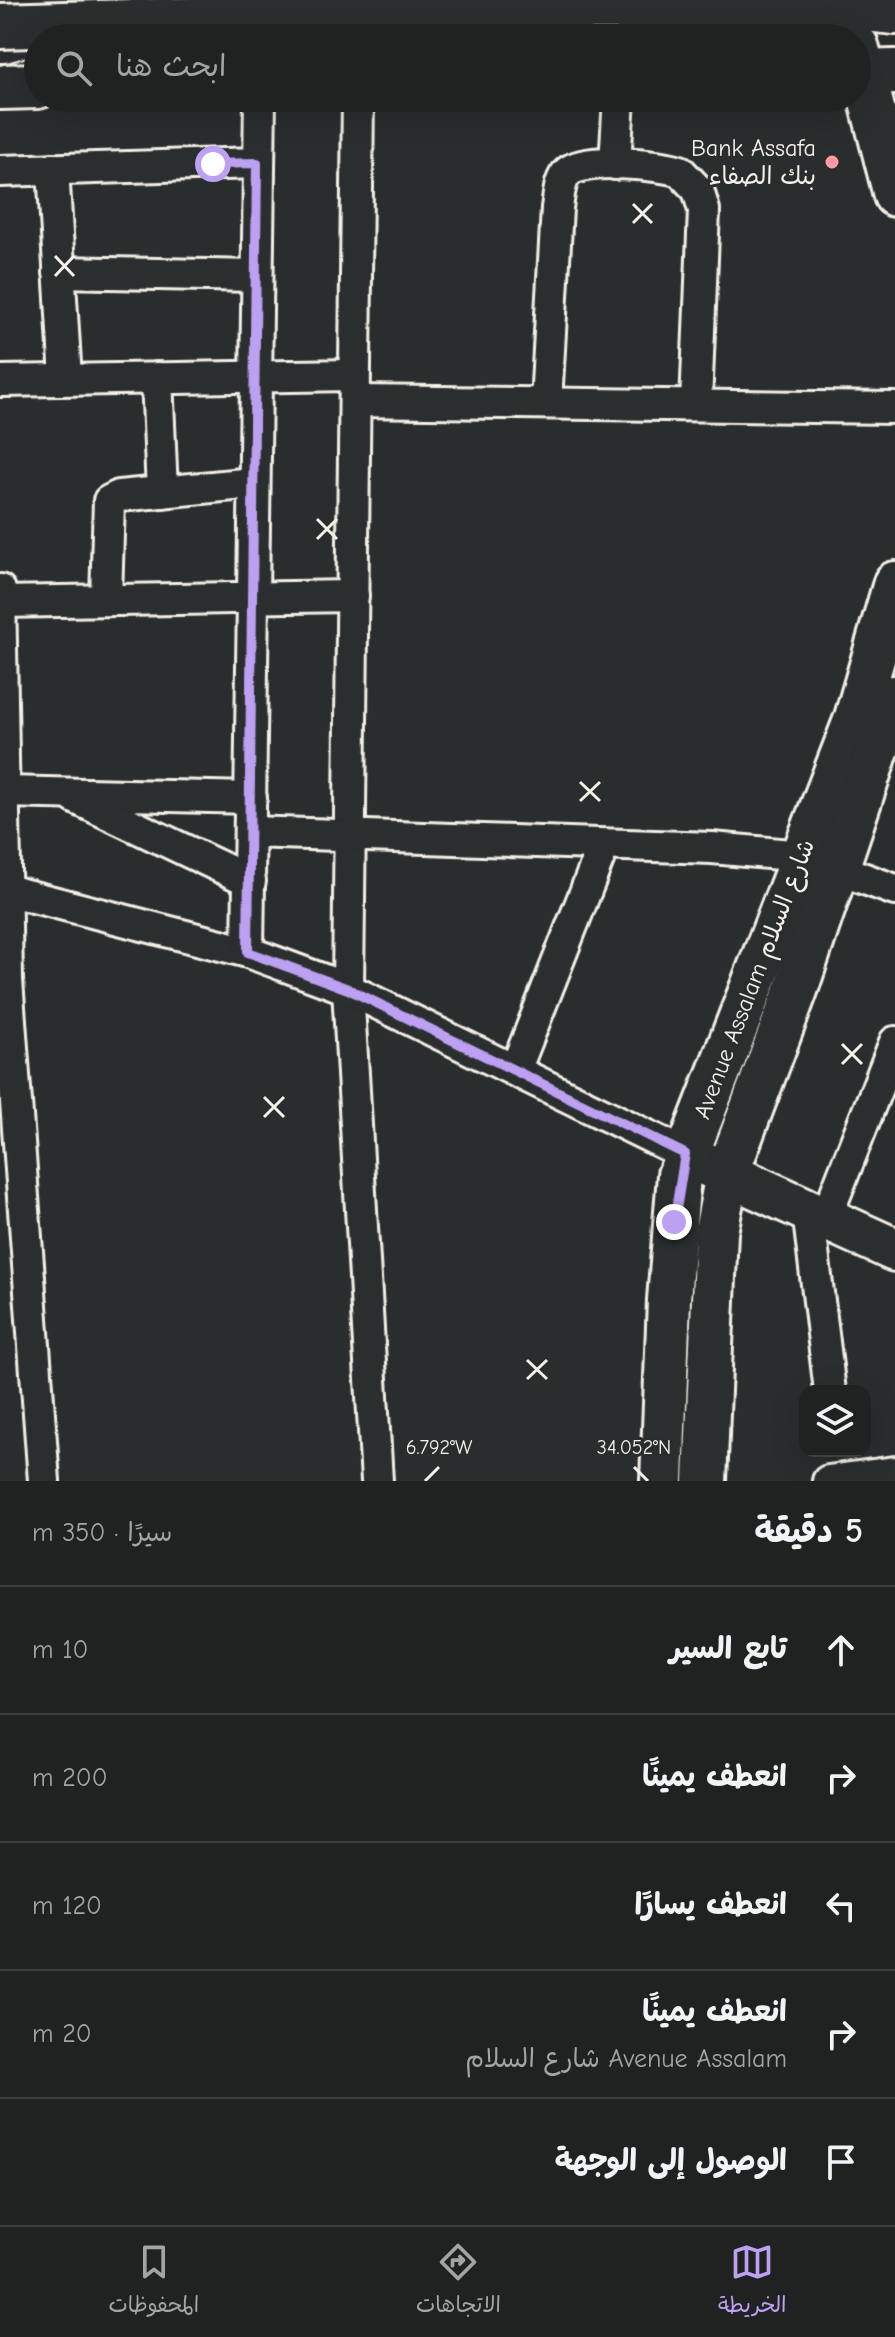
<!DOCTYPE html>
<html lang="ar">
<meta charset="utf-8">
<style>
:root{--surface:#202222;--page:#2d2f2f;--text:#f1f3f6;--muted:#a2a4a5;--line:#3d3f40;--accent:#bca0f2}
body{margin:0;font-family:"Comic Neue","Playpen Sans Arabic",sans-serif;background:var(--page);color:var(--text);direction:rtl}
.controls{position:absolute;right:24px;bottom:24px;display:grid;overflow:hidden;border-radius:16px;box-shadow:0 8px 32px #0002}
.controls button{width:72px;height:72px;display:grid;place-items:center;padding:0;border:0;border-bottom:2px solid var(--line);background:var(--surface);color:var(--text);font:40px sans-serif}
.stop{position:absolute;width:24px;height:24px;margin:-18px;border:6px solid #bca0f2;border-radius:50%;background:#fff}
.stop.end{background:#bca0f2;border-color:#fff;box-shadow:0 2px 8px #0008}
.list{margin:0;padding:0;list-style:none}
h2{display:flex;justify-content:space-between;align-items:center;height:104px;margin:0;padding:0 32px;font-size:34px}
h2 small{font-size:26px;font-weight:400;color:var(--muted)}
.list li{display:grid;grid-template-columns:52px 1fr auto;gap:24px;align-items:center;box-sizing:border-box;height:128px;padding:0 32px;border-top:2px solid var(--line)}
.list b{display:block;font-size:30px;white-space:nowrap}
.list p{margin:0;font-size:26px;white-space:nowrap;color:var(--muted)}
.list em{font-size:26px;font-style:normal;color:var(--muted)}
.icon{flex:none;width:44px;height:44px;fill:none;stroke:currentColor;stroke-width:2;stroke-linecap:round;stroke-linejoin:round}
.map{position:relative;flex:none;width:895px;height:1481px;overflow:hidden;direction:ltr}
.search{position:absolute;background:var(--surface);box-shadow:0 8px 32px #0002;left:24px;right:24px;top:24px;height:88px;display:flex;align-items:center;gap:20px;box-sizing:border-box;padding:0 28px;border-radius:44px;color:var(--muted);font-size:30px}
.sheet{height:744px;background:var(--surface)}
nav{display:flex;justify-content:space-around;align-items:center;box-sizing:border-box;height:112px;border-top:2px solid var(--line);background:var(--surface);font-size:22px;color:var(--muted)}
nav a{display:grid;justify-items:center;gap:4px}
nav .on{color:var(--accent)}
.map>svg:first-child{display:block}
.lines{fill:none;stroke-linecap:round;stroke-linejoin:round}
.street-casing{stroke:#f4f1e8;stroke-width:36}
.secondary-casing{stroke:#f4f1e8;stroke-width:48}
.primary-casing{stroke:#f4f1e8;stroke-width:50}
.street{stroke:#2a2d2e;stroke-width:30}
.secondary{stroke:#2a2d2e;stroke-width:42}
.primary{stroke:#2a2d2e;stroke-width:44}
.tram{stroke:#f4f1e8;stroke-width:2}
.route{stroke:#bca0f2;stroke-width:10}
.ticks{fill:none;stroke:#f4f1e8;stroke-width:3}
.poi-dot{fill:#ff9aa2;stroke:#2a2d2e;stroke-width:3}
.labels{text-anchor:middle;stroke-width:6;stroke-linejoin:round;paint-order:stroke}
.poi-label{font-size:24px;fill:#f4f1e8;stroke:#2a2d2e;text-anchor:end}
.street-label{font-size:24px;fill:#f4f1e8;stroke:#2a2d2e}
.ticks-label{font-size:20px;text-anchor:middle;fill:#f4f1e8;stroke:#2a2d2e;stroke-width:6;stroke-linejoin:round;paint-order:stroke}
</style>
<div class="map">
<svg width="895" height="1481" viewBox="0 0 895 1481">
<rect width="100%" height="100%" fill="#2a2d2e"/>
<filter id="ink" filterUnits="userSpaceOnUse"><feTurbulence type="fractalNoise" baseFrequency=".0125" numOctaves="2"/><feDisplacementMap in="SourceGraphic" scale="16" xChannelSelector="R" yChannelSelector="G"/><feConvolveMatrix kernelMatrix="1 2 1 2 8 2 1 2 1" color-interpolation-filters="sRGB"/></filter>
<g filter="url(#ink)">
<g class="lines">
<defs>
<g id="street">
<path d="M 358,98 L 348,989 L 377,1481"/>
<path d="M 615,164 L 619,98"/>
<path d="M 53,169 L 66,379"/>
<path d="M 0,171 L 257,163"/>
<path d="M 59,272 L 256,276"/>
<path d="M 157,378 L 162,492"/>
<path d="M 0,381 L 354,375"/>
<path d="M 355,401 L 895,408"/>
<path d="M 546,403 L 557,208 C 559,197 559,180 568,172 C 584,157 660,164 680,171 L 698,190 L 704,210 L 696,404"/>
<path d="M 0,590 L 7,980 L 44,1481"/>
<path d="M 106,598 L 109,501 L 119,496 L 254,483"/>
<path d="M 1,602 L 353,596"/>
<path d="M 5,792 L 251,798"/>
<path d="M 75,798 L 250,881"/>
<path d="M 250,832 L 712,848 L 802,856 L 895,890"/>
<path d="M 6,890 L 248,952 L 348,989 L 685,1154"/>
<path d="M 248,952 L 260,98"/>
<path d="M 516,1068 L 603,847"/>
<path d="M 808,1211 L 830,1391"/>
<path d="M 826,1218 L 895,1042"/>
<path d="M 828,1481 L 895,1472"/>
</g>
<g id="secondary">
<path d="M 857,46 L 895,195"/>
<path d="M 703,1163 L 895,1250"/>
<path d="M 662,1481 L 669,1300 L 679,1175 L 855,721 L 895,583"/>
<path d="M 705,1481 L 716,1232 L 727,1174 L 796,990 L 895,697"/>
</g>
<g id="primary">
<path d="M 0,26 L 293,17 L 470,7 L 847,7 L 895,12"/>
<path d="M 857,73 L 895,72"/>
<path d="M 0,87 L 38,86"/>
</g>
</defs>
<use href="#street" class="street-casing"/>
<use href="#secondary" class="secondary-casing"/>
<use href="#primary" class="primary-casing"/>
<use href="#street" class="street"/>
<use href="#secondary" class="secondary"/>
<use href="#primary" class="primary"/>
<g class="tram">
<path d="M 444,38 L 709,37"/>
<path d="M 0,65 L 38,54"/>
</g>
</g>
</g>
<g class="lines" filter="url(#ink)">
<path class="route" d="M 213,164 L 257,163 L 248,952 L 348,989 L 685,1154 L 674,1222"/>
</g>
<path class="ticks" d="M 633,204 L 652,223M 633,223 L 652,204M 55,256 L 74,276M 55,276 L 74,256M 317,519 L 337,539M 317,539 L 337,519M 580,782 L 600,801M 580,801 L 600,782M 842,1044 L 862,1064M 842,1064 L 862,1044M 264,1097 L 284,1117M 264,1117 L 284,1097M 527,1360 L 547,1379M 527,1379 L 547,1360M 634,1467 L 648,1481M 425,1481 L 439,1467"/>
<circle class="poi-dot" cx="832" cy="162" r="8"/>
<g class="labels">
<g class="poi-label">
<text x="816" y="156">Bank Assafa<tspan x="816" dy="28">بنك الصفاء</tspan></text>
</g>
<g class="street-label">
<text transform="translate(754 979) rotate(-69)" y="8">Avenue Assalam شارع السلام</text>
</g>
</g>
<g class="ticks-label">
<text x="439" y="1454">6.792°W</text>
<text x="634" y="1454">34.052°N</text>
</g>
</svg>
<div class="controls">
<button><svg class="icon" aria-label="layers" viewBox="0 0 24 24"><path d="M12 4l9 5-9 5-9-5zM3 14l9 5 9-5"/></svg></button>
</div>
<div class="stop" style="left:213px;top:164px"></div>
<div class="stop end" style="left:674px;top:1222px"></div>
<div class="search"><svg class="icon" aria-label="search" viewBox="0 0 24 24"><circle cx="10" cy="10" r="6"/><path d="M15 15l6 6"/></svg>ابحث هنا</div>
</div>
<section class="sheet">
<h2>5 دقيقة<small>سيرًا · 350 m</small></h2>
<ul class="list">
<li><svg class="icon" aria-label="ahead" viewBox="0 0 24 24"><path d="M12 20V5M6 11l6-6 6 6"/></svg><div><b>تابع السير</b></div><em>10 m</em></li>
<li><svg class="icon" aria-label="right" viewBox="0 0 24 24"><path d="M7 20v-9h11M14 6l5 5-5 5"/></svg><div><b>انعطف يمينًا</b></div><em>200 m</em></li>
<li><svg class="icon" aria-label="left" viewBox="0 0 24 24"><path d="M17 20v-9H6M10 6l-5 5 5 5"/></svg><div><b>انعطف يسارًا</b></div><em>120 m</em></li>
<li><svg class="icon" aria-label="right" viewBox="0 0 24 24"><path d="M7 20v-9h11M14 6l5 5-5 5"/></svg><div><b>انعطف يمينًا</b><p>Avenue Assalam شارع السلام</p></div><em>20 m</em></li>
<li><svg class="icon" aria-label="arrive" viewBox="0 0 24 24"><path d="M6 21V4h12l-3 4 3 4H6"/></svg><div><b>الوصول إلى الوجهة</b></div></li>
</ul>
</section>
<nav>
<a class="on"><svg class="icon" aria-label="map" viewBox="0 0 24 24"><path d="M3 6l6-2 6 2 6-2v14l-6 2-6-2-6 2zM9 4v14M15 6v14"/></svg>الخريطة</a>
<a><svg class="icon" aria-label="directions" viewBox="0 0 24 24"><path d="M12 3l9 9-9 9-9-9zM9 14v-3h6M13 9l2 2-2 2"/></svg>الاتجاهات</a>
<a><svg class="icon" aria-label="saved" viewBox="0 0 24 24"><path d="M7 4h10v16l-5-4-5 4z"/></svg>المحفوظات</a>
</nav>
